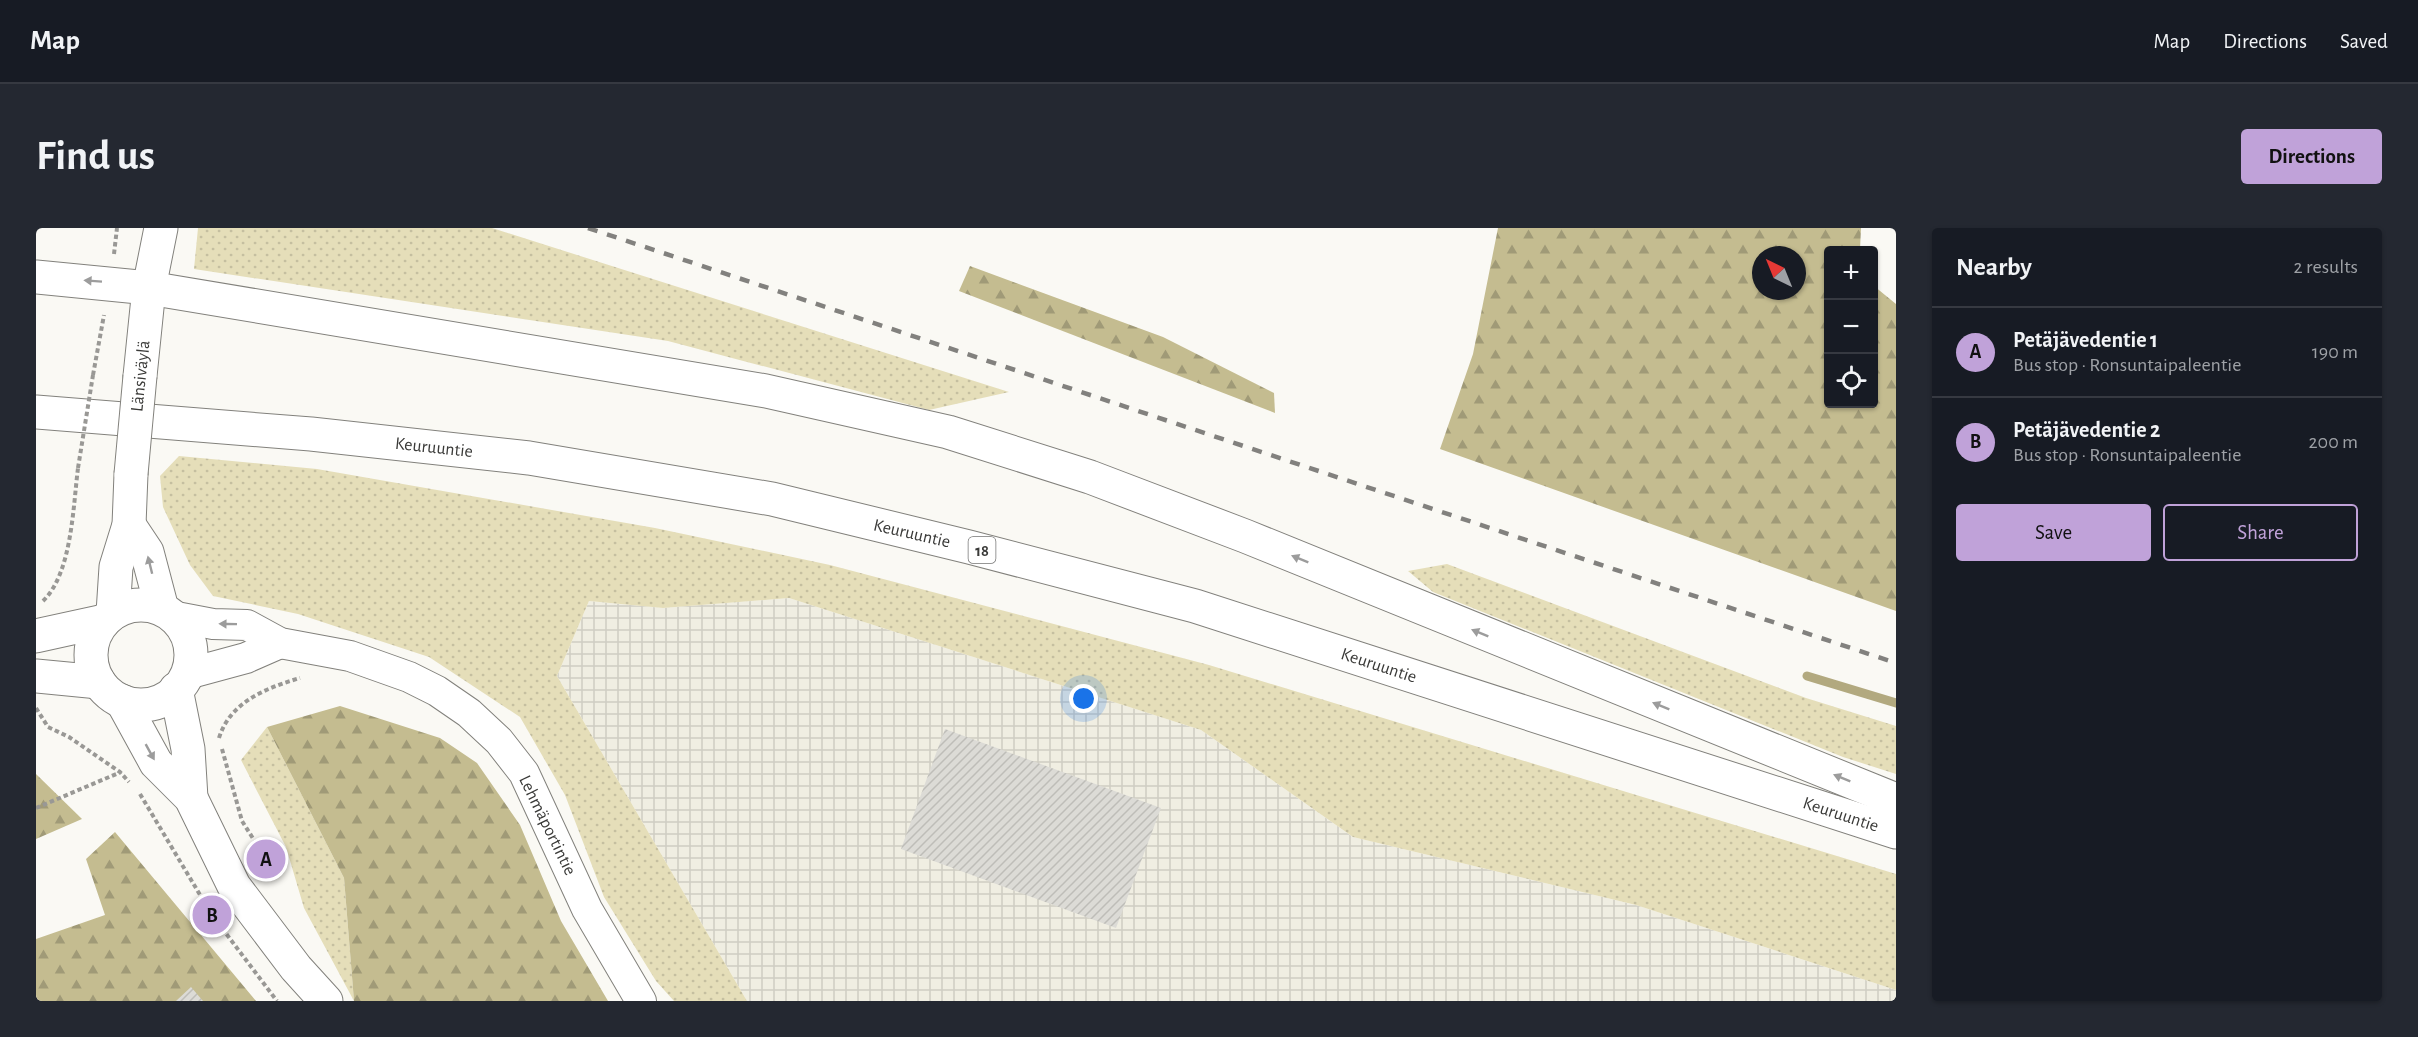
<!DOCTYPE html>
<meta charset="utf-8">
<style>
:root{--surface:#171b24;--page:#242831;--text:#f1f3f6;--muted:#9ea1a6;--line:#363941;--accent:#c0a2d9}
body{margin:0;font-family:"Alegreya Sans",sans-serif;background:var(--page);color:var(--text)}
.controls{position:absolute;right:18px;top:18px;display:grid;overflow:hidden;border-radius:6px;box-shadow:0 2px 4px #0004}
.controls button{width:54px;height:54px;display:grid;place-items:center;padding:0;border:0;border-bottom:2px solid var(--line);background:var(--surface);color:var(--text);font:30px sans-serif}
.compass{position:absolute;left:1716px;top:18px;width:54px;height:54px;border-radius:50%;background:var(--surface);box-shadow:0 2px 4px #0004;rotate:317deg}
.you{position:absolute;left:1048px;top:471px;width:21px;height:21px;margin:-15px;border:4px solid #fff;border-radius:50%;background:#1a73e8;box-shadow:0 0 0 9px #1a73e833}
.badge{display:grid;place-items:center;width:39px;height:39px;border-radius:50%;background:var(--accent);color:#111;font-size:20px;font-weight:700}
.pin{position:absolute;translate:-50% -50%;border:3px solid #fff;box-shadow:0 2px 6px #0006}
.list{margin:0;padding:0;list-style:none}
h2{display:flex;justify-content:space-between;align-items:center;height:78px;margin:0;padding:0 24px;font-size:26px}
h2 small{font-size:20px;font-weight:400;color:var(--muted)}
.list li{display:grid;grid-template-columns:39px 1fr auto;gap:18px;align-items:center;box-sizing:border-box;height:90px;padding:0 24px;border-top:2px solid var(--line)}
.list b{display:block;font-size:22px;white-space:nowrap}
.list p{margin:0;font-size:20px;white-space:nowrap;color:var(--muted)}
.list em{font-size:20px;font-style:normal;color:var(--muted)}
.actions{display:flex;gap:12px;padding:18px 24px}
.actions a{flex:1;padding:14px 0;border:2px solid var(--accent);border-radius:6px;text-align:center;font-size:21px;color:var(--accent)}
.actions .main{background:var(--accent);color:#111}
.icon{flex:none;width:33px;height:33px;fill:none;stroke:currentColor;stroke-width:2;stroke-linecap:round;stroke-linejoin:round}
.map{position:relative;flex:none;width:1860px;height:773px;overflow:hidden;border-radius:6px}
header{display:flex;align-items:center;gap:36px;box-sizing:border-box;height:84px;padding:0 30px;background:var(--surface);border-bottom:2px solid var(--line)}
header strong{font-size:28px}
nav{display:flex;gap:33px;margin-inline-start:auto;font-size:21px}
.intro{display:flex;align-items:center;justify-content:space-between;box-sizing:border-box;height:144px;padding:0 36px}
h1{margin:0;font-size:42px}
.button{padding:15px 27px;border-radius:6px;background:var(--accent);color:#111;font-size:21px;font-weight:700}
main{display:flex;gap:36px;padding:0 36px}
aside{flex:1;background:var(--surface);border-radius:6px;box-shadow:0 2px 4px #0004}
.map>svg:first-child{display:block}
.industrial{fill:url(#industrial-grid)}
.grass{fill:url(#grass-dots)}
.forest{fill:url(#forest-firs);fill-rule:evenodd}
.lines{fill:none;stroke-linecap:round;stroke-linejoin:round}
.stream{stroke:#b2a97f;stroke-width:9}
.building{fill:url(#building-hatch)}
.street-casing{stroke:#82817c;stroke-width:32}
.secondary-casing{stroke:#82817c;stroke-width:35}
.highway-casing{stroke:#82817c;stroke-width:35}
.path{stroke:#999895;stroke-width:4;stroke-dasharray:4.5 3;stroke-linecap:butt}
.street{stroke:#fff;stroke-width:30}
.secondary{stroke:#fff;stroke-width:33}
.highway{stroke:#fff;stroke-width:33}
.rail{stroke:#82817e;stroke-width:4.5;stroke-dasharray:10 10;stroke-linecap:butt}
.secondary-bridge-casing{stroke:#82817c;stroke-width:35;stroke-linecap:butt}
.path-bridge{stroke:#999895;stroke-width:4;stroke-dasharray:4.5 3;stroke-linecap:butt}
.secondary-bridge{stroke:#fff;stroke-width:33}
.oneway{fill:#9c9c9c}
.labels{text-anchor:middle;stroke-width:6;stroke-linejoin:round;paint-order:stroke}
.shield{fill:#fff;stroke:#757574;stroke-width:1.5}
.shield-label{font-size:16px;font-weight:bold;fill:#3a3a38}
.street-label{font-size:18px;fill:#3a3a38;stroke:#fff}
</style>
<header>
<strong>Map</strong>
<nav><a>Map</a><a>Directions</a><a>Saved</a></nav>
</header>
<div class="intro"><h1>Find us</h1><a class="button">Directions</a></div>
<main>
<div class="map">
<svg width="1860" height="773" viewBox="0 0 1860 773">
<defs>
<pattern id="industrial-grid" width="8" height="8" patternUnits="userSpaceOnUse" patternTransform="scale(1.5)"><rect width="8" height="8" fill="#f0eee2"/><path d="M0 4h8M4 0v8" fill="none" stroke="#cfcdc3"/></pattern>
<pattern id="grass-dots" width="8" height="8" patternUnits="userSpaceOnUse" patternTransform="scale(1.5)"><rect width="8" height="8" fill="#e5deb9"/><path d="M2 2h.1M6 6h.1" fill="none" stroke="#c5bfa0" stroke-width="1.8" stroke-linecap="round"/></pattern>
<pattern id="forest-firs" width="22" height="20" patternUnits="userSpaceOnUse" patternTransform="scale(1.5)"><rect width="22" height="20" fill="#c4bc90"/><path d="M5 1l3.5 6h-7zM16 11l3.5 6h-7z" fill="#a09a77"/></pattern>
<pattern id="building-hatch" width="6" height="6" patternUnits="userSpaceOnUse" patternTransform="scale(1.5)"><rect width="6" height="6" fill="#dcdbd6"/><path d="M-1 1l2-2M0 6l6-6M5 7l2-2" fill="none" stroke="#bebdb8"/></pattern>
</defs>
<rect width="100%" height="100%" fill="#faf9f4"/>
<path class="industrial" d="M 753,370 L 1165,502 L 1317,609 L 1600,677 L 1860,762 L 1860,773 L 711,773 L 521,448 L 553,373 L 627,380 Z"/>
<g class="grass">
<path d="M 162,0 L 456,0 L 973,164 L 893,182 L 632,113 L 158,41 Z"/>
<path d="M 143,228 L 281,241 L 619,300 L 794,337 L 1173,437 L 1860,646 L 1860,762 L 1600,677 L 1317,609 L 1165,502 L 753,370 L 627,380 L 553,373 L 521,448 L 711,773 L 638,773 L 620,753 L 568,669 L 529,567 L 484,489 L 393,429 L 262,386 L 177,368 L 154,337 L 127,279 L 124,248 Z"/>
<path d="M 1411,336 L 1770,470 L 1860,498 L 1860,546 L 1807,529 L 1397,364 L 1372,343 Z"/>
<path d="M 231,499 L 308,650 L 318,773 L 268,680 L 250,619 L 205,532 Z"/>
</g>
<g class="forest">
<path d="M 1462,0 L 1825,0 L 1824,22 L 1792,22 L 1792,176 L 1838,176 L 1838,58 L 1860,76 L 1860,383 L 1404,221 L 1437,126 ZM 1725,27 L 1761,27 L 1761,63 L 1725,63 Z"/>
<path d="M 934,38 L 1127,109 L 1238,165 L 1239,185 L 923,63 Z"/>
<path d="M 304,478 L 404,510 L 441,535 L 484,597 L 525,693 L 572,773 L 318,773 L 308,650 L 231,499 Z"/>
<path d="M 0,546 L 46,591 L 0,611 Z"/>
<path d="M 79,604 L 220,773 L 0,773 L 0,711 L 69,687 L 50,631 Z"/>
</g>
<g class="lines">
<path class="stream" d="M 1771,448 L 1860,475"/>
</g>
<g class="building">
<path d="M 909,501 L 1125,580 L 1080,700 L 865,621 Z"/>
<path d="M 155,759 L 167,773 L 140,773 Z"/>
</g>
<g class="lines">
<defs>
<g id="street">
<path d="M 135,388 L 177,396 L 211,397 L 244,415 L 314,428 L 373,449 L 401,463 L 433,485 L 463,513 L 488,545 L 551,681 L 605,773"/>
<path d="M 151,446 L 210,430 L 244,415"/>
</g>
<g id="secondary">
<path d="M 104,148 L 113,60 L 125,0"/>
<path d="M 93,297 L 111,324 L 126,381"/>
<circle cx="105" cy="427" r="50"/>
<path d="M 77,385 L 80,339 L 93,297 L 95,246"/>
<path d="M 140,461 L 152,521 L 155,570"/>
<path d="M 86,473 L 120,535 L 155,570 L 198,658 L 260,740 L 290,773"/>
</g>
<g id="highway">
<path d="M 0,49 L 113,60 L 730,163 L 912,204 L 1054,249 L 1209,308 L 1860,572"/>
<path d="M 0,184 L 275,206 L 493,230 L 736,271 L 933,319 L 1159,378 L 1860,604"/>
<path d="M 0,408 L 68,393"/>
<path d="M 0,448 L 63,454"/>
</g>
</defs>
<use href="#street" class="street-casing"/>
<use href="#secondary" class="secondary-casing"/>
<use href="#highway" class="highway-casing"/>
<g class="path">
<path d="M 78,26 L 81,0"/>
<path d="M 57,147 L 68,87"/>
<path d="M 7,373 C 36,345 37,279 42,240"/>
<path d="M 0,480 L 12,499 L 33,509 L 84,544 L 93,554"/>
<path d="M 183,510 C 194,474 230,460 264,450"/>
<path d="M 186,521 L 206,593 L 230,631"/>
<path d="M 104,566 L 176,687 L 241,773"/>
<path d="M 0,580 L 85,544"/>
</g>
<use href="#street" class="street"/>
<use href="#secondary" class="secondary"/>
<use href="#highway" class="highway"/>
<path class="rail" d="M 552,0 L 1860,435"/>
<defs>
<path id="secondary-bridge" d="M 95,246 L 104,148"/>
</defs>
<use href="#secondary-bridge" class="secondary-bridge-casing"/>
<path class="path-bridge" d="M 42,240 L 57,147"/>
<use href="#secondary-bridge" class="secondary-bridge"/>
</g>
<defs><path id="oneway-solid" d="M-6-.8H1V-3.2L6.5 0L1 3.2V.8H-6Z" transform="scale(1.5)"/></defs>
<g class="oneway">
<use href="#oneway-solid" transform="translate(57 53) rotate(-176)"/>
<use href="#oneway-solid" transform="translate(1264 331) rotate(-158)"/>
<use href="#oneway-solid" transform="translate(114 337) rotate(-104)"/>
<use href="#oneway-solid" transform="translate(192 396) rotate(-179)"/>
<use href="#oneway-solid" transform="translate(1444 405) rotate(-158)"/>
<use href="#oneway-solid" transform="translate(1625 478) rotate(-158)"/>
<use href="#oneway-solid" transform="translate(114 524) rotate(61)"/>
<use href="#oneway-solid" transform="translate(1806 550) rotate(-158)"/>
</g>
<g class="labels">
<rect class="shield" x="932.5" y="309" width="27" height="26" rx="4.5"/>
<g class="shield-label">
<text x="946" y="328">18</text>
</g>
<g class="street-label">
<text transform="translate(104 148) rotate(-84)" y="6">Länsiväylä</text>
<text transform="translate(398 219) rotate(6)" y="6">Keuruuntie</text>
<text transform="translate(876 305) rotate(13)" y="6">Keuruuntie</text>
<text transform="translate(1343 437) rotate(18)" y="6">Keuruuntie</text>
<text transform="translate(1805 586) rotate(18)" y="6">Keuruuntie</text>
<text transform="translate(512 597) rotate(64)" y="6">Lehmäportintie</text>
</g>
</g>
</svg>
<div class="controls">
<button>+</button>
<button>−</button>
<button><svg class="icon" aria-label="locate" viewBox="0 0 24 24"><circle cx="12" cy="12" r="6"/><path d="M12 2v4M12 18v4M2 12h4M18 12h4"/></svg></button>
</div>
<svg class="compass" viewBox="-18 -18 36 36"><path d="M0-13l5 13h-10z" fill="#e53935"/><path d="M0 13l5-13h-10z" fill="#9ea1a6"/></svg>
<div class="you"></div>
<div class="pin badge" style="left:230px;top:631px">A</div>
<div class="pin badge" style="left:176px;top:687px">B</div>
</div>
<aside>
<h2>Nearby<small>2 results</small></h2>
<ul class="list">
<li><span class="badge">A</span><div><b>Petäjävedentie 1</b><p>Bus stop · Ronsuntaipaleentie</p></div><em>190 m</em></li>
<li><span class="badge">B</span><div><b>Petäjävedentie 2</b><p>Bus stop · Ronsuntaipaleentie</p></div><em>200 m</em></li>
</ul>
<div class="actions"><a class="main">Save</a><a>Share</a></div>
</aside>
</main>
